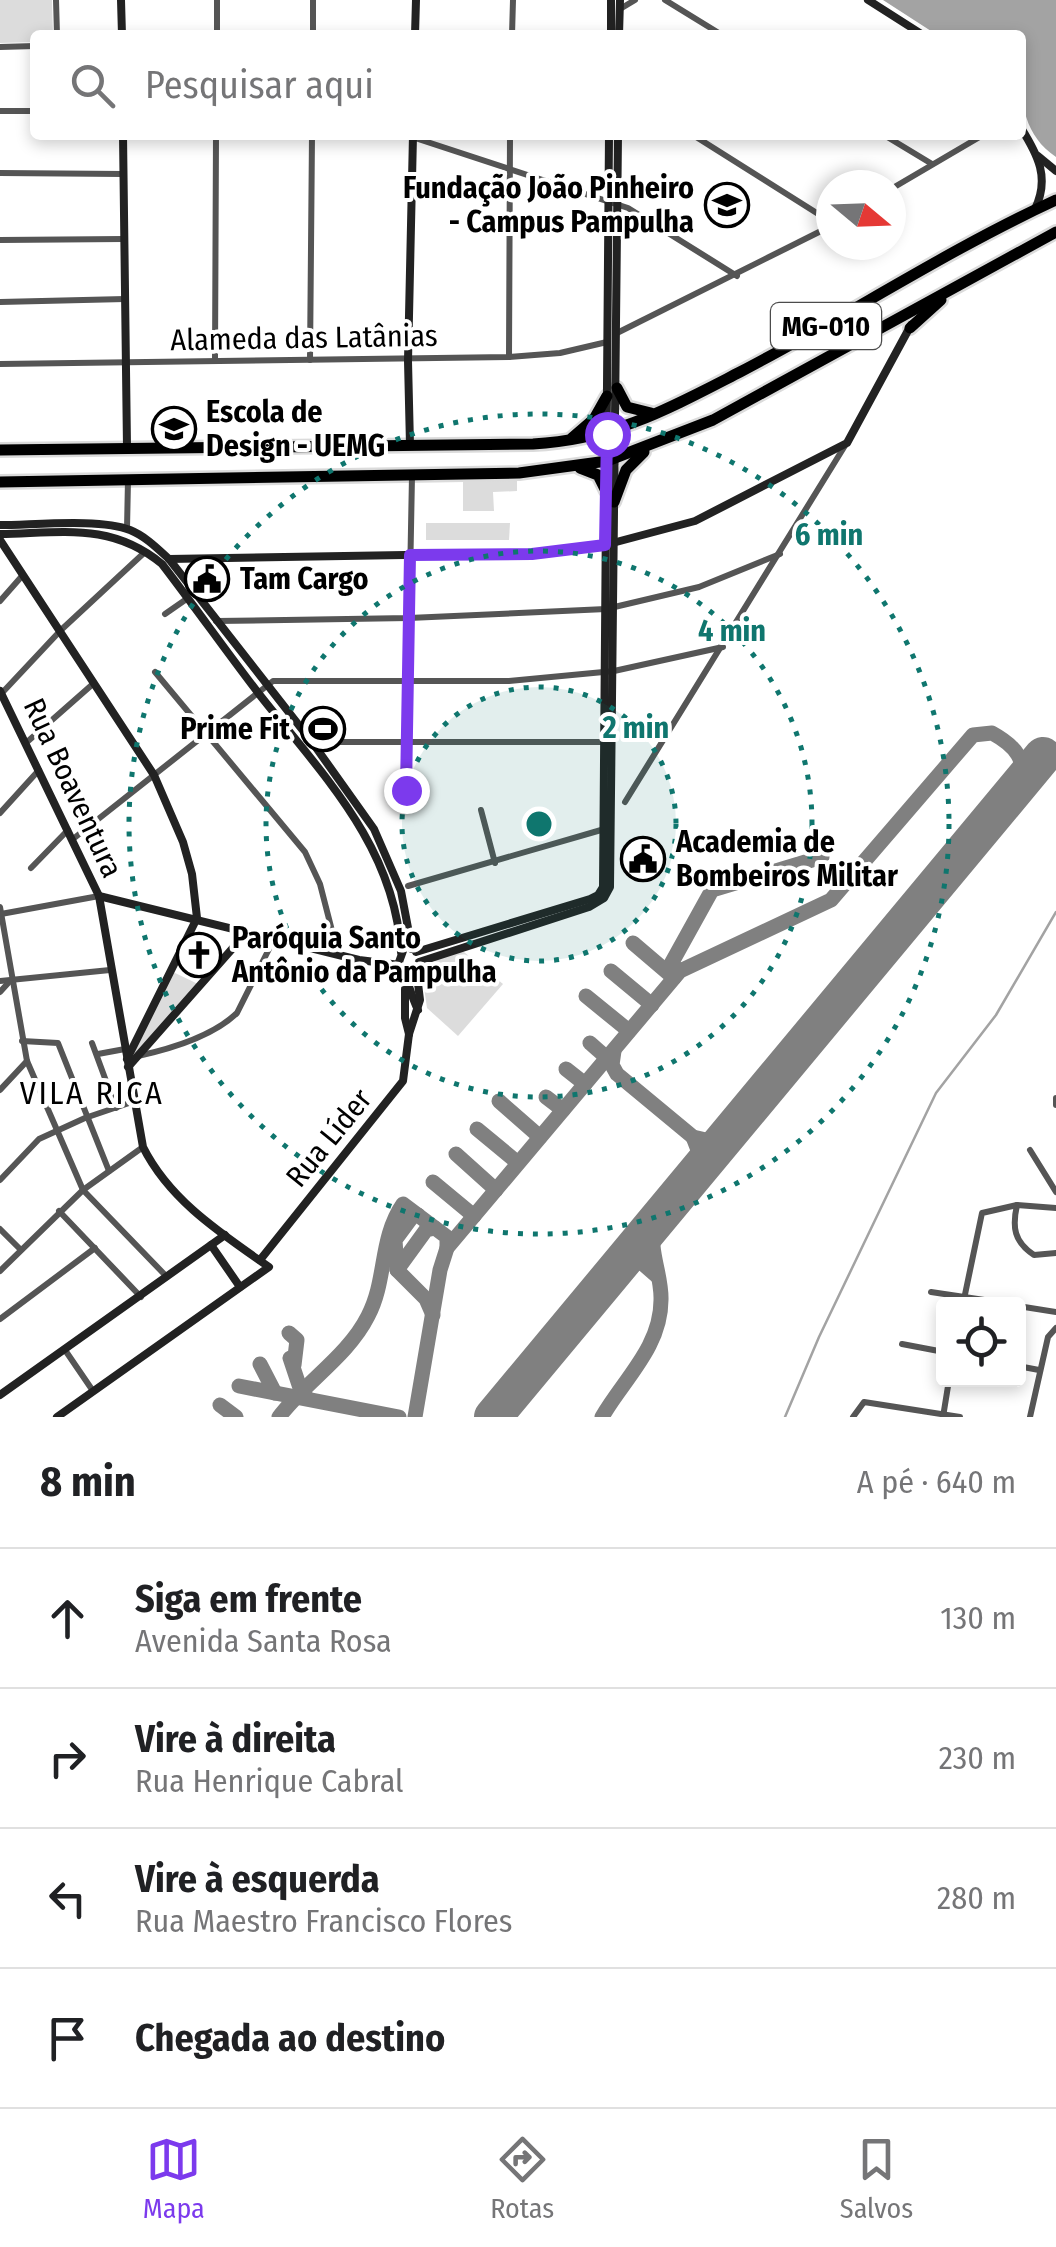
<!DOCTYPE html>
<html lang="pt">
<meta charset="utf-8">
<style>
:root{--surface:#fff;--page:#f2f2f2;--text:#202124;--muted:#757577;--line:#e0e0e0;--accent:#7c3aed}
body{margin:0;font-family:"Fira Sans Condensed",sans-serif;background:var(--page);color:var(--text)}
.controls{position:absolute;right:30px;bottom:30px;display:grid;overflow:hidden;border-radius:10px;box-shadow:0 5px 15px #0003}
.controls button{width:90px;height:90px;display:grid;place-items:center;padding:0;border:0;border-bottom:2px solid var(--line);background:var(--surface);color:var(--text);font:50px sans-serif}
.compass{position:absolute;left:816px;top:170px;width:90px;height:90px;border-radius:50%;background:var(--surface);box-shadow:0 5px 15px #0003;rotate:109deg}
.stop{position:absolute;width:30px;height:30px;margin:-22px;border:8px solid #7c3aed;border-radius:50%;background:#fff}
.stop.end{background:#7c3aed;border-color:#fff;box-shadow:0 2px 10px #0008}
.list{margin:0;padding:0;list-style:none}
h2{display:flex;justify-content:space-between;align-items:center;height:130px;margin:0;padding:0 40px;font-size:42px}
h2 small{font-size:32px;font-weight:400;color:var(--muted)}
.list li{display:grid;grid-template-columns:65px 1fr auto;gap:30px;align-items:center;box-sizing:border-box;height:140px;padding:0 40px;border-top:2px solid var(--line)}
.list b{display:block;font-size:38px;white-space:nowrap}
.list p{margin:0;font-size:32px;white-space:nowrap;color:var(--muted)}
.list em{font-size:32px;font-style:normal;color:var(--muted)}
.icon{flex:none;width:55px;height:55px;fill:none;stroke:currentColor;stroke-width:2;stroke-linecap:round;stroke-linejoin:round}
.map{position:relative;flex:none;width:1056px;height:1417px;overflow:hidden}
.search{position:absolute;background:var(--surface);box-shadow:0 5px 15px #0003;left:30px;right:30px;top:30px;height:110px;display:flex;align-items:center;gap:25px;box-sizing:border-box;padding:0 35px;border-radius:10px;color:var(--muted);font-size:38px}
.sheet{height:690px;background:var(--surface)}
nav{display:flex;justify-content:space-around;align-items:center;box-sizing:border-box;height:140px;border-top:2px solid var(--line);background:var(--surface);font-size:28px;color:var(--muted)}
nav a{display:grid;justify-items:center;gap:5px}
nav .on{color:var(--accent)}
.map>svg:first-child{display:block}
.green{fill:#dcdcdc}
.water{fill:#a3a3a3}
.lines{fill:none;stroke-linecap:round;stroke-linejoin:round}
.stream{stroke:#a3a3a3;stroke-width:2.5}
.taxiway{stroke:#808080;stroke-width:15}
.runway{stroke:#808080;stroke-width:38}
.highway-casing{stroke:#dbdbdb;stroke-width:16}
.street{stroke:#555;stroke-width:6}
.secondary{stroke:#222;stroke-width:8}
.highway{stroke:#000;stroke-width:11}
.route{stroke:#7c3aed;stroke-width:12}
.ring{fill:none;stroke:#0f766e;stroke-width:5;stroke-dasharray:5 10}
.labels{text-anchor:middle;stroke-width:8;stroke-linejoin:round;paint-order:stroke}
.shield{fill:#fff;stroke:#4c4c4c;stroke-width:2.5}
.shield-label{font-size:28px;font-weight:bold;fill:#000}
.poi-label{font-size:30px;font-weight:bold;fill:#000;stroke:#fff;text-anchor:start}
.street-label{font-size:30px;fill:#000;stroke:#fff}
.neighbourhood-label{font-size:32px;letter-spacing:2.5px;fill:#000;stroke:#fff}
.centre{fill:#0f766e;stroke:#fff;stroke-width:5}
.ring-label{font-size:30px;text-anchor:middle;font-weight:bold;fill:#0f766e;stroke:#fff;stroke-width:8;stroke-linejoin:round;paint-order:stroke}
</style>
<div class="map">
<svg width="1056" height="1417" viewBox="0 0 1056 1417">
<rect width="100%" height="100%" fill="#fff"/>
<g class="green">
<path d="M 0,0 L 52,0 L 53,35 L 35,35 L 35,42 L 0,43 Z"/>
<path d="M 517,477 L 517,491 L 493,492 L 494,511 L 463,511 L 463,478 Z"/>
<path d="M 426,523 L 510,523 L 509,540 L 426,540 Z"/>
<path d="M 459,948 L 503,984 L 458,1036 L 427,1008 L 421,967 L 425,959 Z"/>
<path d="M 173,972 L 198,984 L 131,1058 Z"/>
</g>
<path class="water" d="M 883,0 L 1056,0 L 1056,157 C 1014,129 1021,80 1021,35 L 955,35 L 931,31 Z"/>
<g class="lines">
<path class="stream" d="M 785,1417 L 819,1337 L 936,1093 L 996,1015 L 1056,912"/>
<g class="taxiway">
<path d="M 633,943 L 674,978"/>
<path d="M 611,971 L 652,1005"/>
<path d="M 680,971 L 671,964 L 712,890 L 822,857"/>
<path d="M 586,996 L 629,1031"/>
<path d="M 590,1043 L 607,1058"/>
<path d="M 614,1051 L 612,1065 L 617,1074 L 693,1137 L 710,1141 L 725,1138"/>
<path d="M 566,1069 L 585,1084"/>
<path d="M 546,1097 L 563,1110"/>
<path d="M 499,1101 L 540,1137"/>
<path d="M 477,1129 L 518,1163"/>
<path d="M 693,1137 L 700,1155 L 698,1171"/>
<path d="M 456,1154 L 496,1190"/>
<path d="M 433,1182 L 474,1216"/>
<path d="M 418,1215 L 412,1217 L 395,1240 L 397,1270 L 426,1299 L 433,1315"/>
<path d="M 617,1268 L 627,1263 L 642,1263 L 657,1276"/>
<path d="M 397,1270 L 426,1230 L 435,1228"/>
<path d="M 289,1333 L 297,1340 L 294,1365"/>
<path d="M 290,1358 L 301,1391 L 307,1398"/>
<path d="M 260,1364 L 275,1393"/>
<path d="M 239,1386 L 399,1417"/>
<path d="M 220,1405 L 236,1417"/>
<path d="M 279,1417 C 305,1382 348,1356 368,1316 C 387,1280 379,1239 403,1204 L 447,1237 L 447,1248"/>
<path d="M 415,1417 L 440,1270 L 447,1248 L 680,971 L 831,900 L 973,735 L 992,733 C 1014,745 1030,761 1018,786"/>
<path d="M 602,1417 C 624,1379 661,1347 661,1300 C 662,1274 647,1248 655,1222"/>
</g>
<path class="runway" d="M 493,1417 L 1043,756"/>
<defs>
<g id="highway">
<path d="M 910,328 L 941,300"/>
<path d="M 617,388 L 627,407 L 651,413"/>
<path d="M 572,438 L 594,419 L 607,396"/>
<path d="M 0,450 L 533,444 C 613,440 670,408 740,372 C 846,317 947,250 1056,200"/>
<path d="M 580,468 L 598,475 L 606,491"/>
<path d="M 0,482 L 519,473 L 607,461 L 713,420 L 1056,232"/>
<path d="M 614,502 L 626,470 L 644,452"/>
</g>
</defs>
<use href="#highway" class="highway-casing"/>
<g class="street">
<path d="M 56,0 L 57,35"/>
<path d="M 665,0 L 722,35"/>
<path d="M 620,9 L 635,0"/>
<path d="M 217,35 L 217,0"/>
<path d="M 313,35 L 313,0"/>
<path d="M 512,35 L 513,0"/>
<path d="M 0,47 L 35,46"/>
<path d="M 0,111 L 35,111"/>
<path d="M 406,135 L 628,208 L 737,276"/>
<path d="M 693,135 L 831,222"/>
<path d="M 884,135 L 932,164"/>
<path d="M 0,173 L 123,174"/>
<path d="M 891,189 L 983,135"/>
<path d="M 0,240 L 124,239"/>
<path d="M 0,302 L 125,299"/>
<path d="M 617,333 L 831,226"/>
<path d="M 509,357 L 510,135"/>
<path d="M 215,360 L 216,135"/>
<path d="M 310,360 L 312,135"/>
<path d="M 0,364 L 509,357 L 560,353 L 607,342"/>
<path d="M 127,529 L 128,480"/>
<path d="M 0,601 L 22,576"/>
<path d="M 165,614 L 188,598"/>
<path d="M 216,621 L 409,618 L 606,609 L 699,587 L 780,554"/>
<path d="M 155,672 L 305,852 L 320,884 L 338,954"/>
<path d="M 1,694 L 61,630 L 145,552"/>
<path d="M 27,742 L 94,683"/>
<path d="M 312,742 L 604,742"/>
<path d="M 406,790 L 412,476"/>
<path d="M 625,802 L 846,444"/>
<path d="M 481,810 L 495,863"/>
<path d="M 0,813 L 39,770"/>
<path d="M 73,839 L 273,681 L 509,681 L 614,671 L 723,647"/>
<path d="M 31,868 L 68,830"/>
<path d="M 408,886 L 608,828"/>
<path d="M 0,907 L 27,1061 L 83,1190 L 167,1277"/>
<path d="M 1,914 L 99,896"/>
<path d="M 0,981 L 110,970"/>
<path d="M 0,992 L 10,981"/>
<path d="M 22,1041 L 58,1043 L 109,1171"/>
<path d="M 92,1043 L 116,1108"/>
<path d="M 98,1054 L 125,1049"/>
<path d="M 138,1056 C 170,1049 213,1036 237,1013 L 274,939"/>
<path d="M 0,1090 L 27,1061"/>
<path d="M 1056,1098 L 1056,1105"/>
<path d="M 1030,1150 L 1056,1192"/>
<path d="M 0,1180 L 39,1139 L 85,1118 L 135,1101"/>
<path d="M 1017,1205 C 1012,1227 1014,1242 1034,1255 L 1056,1253"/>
<path d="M 59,1211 L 141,1297"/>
<path d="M 0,1229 L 21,1250"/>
<path d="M 0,1271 L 83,1190 L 143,1147"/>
<path d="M 931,1292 L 1011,1304"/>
<path d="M 963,1304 L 982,1213 L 1017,1205 L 1056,1208"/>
<path d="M 1018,1306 L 1056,1312"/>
<path d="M 0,1319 L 95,1248"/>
<path d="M 902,1344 L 944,1352"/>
<path d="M 65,1350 L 93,1391"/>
<path d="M 1018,1366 L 1039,1370"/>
<path d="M 853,1417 L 864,1402 L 960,1417"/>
<path d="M 943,1417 L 949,1380"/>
<path d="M 1030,1417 L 1048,1337 L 1056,1328"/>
</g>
<g class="secondary">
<path d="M 121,0 L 122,35"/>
<path d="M 868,0 L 923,35"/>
<path d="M 415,35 L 416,0"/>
<path d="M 611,35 L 611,0"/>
<path d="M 619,35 L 620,0"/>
<path d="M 1021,128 C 1038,155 1050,178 1035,209"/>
<path d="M 123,135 L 127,447"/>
<path d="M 1038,156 L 1056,171"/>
<path d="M 410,445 L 408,361 L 413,135"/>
<path d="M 0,525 C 33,525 101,518 130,530 C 145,536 157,548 169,559 L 312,742 L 374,829 L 401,891 L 412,949"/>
<path d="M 0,534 C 62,533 111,522 162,564 C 195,607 226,651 259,694 C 321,773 395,846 401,952"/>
<path d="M 0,540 L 154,775 L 183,842 L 192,874 L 197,918 L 127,1059"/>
<path d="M 169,559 L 532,553 L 605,545 L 695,521 L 847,443 L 911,325"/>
<path d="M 0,691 L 99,896 L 143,1147 C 170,1201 222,1234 269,1267 L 57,1417"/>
<path d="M 99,896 L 359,960 L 400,965"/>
<path d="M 403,951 L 399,962 C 407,975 410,994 418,1010"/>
<path d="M 416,952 L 590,899 L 598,895 L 603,887 L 609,135"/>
<path d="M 419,962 L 589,907 L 604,898 L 610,887 L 618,135"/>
<path d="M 405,989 L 405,1018 L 409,1034"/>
<path d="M 128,1067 L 247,932"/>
<path d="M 211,1245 L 240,1287"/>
<path d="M 260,1260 L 403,1081 L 409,1034 L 420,1000 L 416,967"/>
<path d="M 0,1395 L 225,1235"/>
</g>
<use href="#highway" class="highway"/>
</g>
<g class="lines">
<path class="route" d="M 406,790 L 410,555 L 532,554 L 605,545 L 607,434"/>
</g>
<circle cx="539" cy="824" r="137" fill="#0f766e" fill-opacity=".12"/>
<g class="ring">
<circle cx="539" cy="824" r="137"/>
<circle cx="539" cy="824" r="273"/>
<circle cx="539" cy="824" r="410"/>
</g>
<defs>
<symbol id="university-ring" viewBox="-11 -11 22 22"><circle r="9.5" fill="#fff" stroke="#000" stroke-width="1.5"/><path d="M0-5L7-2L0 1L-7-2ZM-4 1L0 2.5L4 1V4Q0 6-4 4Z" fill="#000"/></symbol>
<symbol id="civic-ring" viewBox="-11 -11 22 22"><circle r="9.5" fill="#fff" stroke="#000" stroke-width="1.5"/><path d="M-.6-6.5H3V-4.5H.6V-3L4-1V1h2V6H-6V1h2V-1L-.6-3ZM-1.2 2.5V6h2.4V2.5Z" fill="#000"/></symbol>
<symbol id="stadium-ring" viewBox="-11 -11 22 22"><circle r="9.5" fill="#fff" stroke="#000" stroke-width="1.5"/><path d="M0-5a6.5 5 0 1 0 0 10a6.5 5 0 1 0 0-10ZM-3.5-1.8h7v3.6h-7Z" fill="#000"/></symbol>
<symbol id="church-ring" viewBox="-11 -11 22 22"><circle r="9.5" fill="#fff" stroke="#000" stroke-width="1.5"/><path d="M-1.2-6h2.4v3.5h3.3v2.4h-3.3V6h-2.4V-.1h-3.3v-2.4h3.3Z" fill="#000"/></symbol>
</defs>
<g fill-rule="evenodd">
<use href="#university-ring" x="702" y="180" width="50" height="50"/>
<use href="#university-ring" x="149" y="404" width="50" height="50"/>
<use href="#civic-ring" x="182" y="554" width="50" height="50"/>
<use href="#stadium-ring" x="298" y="704" width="50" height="50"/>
<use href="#civic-ring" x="618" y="834" width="50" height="50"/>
<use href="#church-ring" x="174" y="930" width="50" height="50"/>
</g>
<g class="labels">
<rect class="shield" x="771" y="303" width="110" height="46" rx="8"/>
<g class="shield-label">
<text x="826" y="336">MG-010</text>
</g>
<g class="poi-label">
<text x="694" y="198" text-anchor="end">Fundação João Pinheiro<tspan x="694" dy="34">- Campus Pampulha</tspan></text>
<text x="206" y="422">Escola de<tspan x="206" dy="34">Design - UEMG</tspan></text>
<text x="240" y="589">Tam Cargo</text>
<text x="290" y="739" text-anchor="end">Prime Fit</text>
<text x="676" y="852">Academia de<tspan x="676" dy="34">Bombeiros Militar</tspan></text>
<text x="232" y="948">Paróquia Santo<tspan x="232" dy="34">Antônio da Pampulha</tspan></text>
</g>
<g class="street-label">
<text transform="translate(304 338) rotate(-1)" y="10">Alameda das Latânias</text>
<text transform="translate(73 788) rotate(65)" y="10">Rua Boaventura</text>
<text transform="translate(329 1138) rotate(-51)" y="10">Rua Líder</text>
</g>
<g class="neighbourhood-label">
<text x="92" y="1104">VILA RICA</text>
</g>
</g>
<circle cx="539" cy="824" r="15" class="centre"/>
<g class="ring-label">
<text x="829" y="545">6 min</text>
<text x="732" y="641">4 min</text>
<text x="636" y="738">2 min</text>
</g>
</svg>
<div class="controls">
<button><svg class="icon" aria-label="locate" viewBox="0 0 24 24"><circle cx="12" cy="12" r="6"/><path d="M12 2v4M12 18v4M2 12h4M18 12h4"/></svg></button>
</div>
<svg class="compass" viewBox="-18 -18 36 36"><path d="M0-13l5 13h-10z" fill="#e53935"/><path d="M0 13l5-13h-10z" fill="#757577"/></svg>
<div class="stop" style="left:607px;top:434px"></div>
<div class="stop end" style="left:406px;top:790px"></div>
<div class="search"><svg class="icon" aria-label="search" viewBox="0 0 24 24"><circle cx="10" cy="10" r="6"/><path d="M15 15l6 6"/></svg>Pesquisar aqui</div>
</div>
<section class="sheet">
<h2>8 min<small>A pé · 640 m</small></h2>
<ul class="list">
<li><svg class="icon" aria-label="ahead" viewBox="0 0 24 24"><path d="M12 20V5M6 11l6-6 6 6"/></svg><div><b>Siga em frente</b><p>Avenida Santa Rosa</p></div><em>130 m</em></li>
<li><svg class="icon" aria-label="right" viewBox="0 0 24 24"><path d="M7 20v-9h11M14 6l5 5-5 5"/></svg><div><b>Vire à direita</b><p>Rua Henrique Cabral</p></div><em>230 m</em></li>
<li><svg class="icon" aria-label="left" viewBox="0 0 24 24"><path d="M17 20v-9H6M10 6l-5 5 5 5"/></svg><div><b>Vire à esquerda</b><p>Rua Maestro Francisco Flores</p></div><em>280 m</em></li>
<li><svg class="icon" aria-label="arrive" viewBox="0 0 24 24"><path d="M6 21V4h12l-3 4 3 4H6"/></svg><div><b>Chegada ao destino</b></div></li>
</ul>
</section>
<nav>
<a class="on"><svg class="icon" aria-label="map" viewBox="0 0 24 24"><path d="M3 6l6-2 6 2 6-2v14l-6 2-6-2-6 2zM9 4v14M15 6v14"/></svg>Mapa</a>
<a><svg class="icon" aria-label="directions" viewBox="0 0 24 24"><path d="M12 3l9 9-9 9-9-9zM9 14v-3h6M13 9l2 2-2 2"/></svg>Rotas</a>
<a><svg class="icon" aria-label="saved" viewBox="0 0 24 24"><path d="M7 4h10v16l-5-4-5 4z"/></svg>Salvos</a>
</nav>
